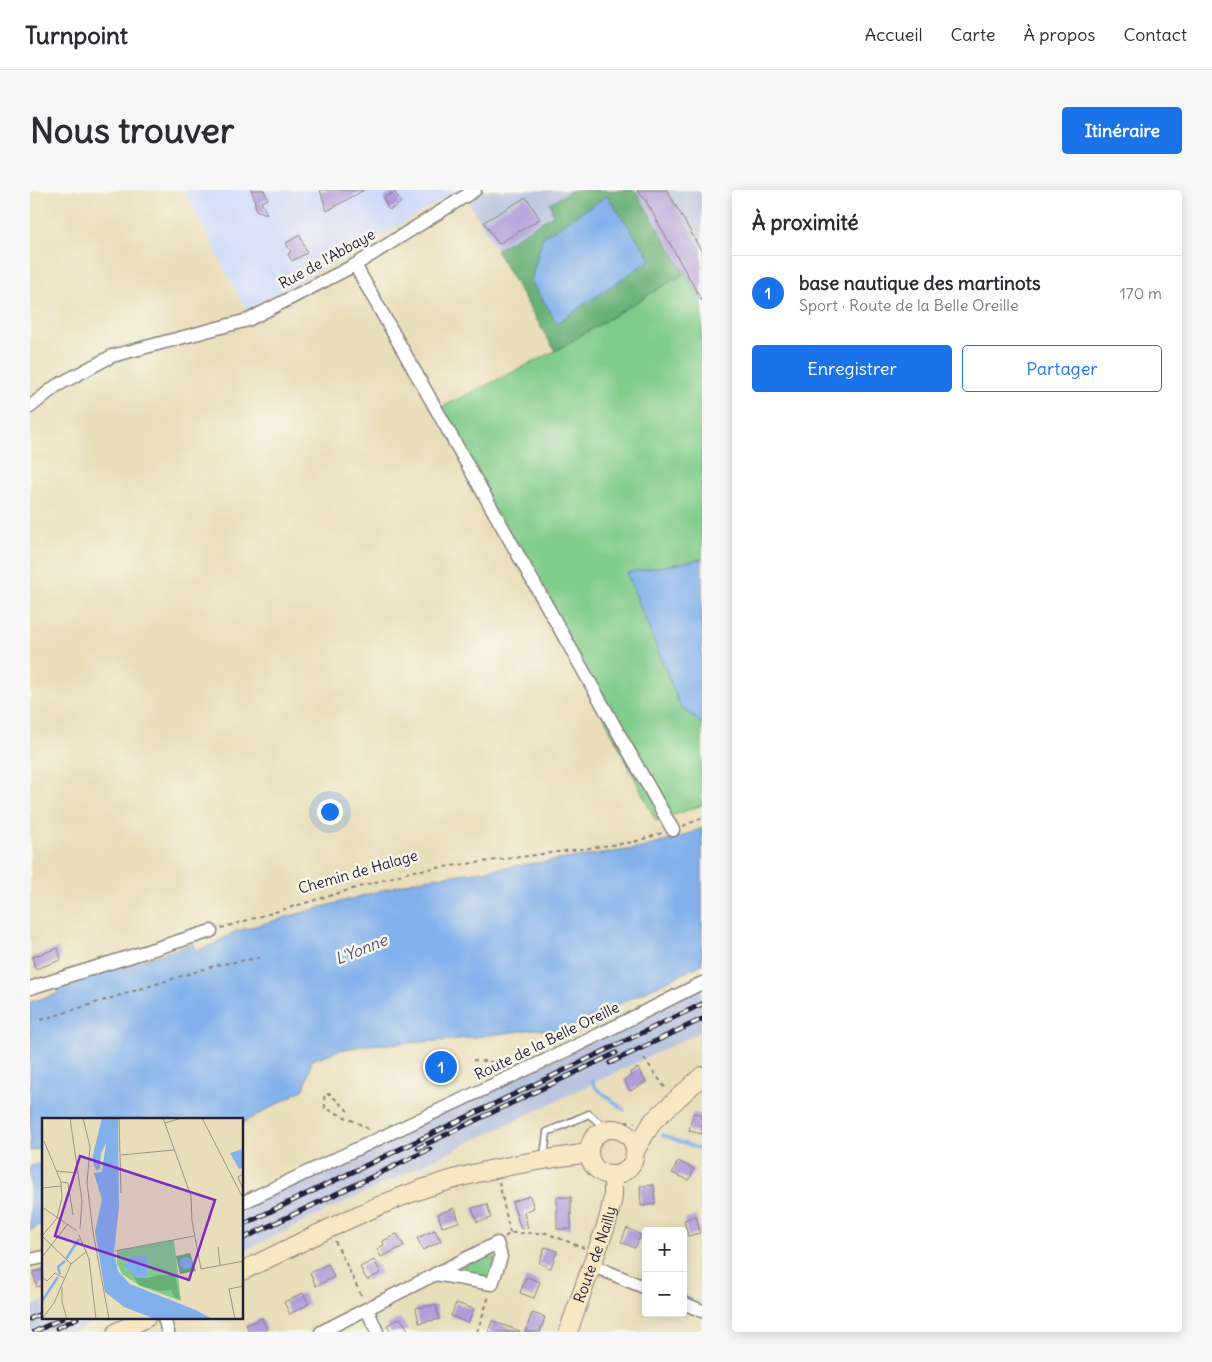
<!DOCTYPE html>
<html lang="fr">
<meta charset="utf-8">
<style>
:root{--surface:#fff;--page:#f7f7f7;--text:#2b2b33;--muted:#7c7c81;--line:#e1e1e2;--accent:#1a73e8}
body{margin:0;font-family:Delius,sans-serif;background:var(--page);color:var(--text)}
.controls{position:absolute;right:15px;bottom:15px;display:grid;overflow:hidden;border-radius:5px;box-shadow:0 2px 12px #0003}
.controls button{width:45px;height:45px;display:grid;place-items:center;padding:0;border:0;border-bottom:1px solid var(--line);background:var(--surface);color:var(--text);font:25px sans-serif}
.you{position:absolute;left:299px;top:621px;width:18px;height:18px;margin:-12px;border:4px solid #fff;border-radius:50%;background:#1a73e8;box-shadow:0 0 0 8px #1a73e833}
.badge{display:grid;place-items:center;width:32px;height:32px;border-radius:50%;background:var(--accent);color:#fff;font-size:16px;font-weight:700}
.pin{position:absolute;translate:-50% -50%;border:2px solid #fff;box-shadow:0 1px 5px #0006}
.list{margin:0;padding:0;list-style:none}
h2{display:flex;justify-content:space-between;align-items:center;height:65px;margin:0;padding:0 20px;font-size:21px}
h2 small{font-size:16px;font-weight:400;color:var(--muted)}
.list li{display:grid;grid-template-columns:32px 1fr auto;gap:15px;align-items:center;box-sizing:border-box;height:75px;padding:0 20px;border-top:1px solid var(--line)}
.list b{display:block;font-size:19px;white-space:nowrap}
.list p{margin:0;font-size:16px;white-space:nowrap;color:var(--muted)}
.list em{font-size:16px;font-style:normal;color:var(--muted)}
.actions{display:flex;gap:10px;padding:15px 20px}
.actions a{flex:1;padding:11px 0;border:1px solid var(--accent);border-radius:5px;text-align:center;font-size:18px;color:var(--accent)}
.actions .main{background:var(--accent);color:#fff}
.map{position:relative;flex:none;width:672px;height:1142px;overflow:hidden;border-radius:5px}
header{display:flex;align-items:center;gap:30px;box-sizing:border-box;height:70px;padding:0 25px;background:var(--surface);border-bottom:1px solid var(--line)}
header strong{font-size:24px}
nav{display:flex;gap:28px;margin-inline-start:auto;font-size:18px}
.intro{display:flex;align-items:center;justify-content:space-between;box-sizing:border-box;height:120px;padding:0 30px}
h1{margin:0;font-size:35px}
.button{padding:12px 22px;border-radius:5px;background:var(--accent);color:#fff;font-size:18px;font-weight:700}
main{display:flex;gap:30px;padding:0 30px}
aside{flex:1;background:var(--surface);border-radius:5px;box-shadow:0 2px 12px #0003}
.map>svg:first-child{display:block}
.built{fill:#cedafa}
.industrial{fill:#b9c4de}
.green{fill:#80cc8b;stroke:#517763}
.forest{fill:#68b077;stroke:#456959}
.water{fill:#81b0eb;stroke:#526993}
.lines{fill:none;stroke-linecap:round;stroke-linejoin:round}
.stream{stroke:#81b0eb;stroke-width:3}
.building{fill:#b19bda}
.service-casing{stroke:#86807a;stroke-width:9}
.minor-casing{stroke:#86807a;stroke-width:15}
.secondary-casing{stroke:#86807a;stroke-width:20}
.path{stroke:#86807a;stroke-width:2;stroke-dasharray:4 4;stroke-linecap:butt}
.service{stroke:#fff;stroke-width:6}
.minor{stroke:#fff;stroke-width:12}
.secondary{stroke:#f7e8c3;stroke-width:18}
.rail-casing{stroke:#22223b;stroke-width:5}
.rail{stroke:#fbf7ec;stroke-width:3;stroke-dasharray:9;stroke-linecap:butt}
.labels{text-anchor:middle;stroke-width:5;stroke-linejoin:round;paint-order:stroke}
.street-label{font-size:15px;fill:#22223b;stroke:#fbf7ec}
.water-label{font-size:16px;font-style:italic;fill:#435479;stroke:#fbf7ec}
.inset-river{fill:none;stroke:#81b0eb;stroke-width:2.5}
.inset-road{fill:none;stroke:#999387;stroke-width:1}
.view{fill:#7b2cbf;fill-opacity:0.15;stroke:#7b2cbf;stroke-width:2.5}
.inset-edge{fill:none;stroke:#22223b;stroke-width:2.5}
</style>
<header>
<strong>Turnpoint</strong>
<nav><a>Accueil</a><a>Carte</a><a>À propos</a><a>Contact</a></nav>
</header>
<div class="intro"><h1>Nous trouver</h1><a class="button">Itinéraire</a></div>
<main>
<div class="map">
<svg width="672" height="1142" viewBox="0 0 672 1142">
<rect width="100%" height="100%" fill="#fbf7ec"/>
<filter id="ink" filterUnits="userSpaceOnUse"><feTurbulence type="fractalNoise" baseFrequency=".02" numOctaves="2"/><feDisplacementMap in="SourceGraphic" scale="10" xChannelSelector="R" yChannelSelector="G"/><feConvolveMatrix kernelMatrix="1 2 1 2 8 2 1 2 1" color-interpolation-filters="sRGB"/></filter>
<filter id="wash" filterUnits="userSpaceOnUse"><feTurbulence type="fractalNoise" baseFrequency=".0096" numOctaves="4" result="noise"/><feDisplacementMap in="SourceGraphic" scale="20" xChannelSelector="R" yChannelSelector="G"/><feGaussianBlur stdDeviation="1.12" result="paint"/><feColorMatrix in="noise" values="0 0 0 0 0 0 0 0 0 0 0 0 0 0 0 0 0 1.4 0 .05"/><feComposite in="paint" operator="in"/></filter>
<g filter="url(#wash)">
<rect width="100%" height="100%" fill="#e9deba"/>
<path class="built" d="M 154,0 L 429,0 L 325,61 L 216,120 Z"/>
<g class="industrial">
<path d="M 432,0 L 543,0 L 520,13 L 523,25 L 466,60 Z"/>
<path d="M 605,0 L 672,0 L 672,113 L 655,83 Z"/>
<path d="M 672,798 L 672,841 L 213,1061 L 213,1018 Z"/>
<path d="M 14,1111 L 14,1128 L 73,1128 L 44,1142 L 0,1142 L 0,1117 Z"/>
</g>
<g class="green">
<path d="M 655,83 L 672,113 L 672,369 L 597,383 L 650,516 L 672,534 L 672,615 L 626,631 L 578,535 L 406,220 L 525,161 Z"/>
<path d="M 459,1063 L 462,1065 L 466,1070 L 462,1085 C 451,1090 438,1087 429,1080 L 429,1078 Z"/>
</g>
<path class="forest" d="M 543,0 L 605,0 L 655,83 L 525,161 L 466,60 L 523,25 L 520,13 Z"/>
<g class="water">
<path d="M 577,6 L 621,69 L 527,133 L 501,90 L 513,47 Z"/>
<path d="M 672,369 L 672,534 L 650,516 L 597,383 Z"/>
<path d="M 672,638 L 672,774 L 531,842 L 506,839 L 421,850 L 337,855 L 310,860 L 282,870 L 274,899 L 213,933 L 212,929 L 14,929 L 14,957 L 0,961 L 0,812 L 28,804 L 26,798 L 163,754 L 166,761 L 184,754 L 204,742 L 388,690 L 612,658 L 651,647 Z"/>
<path d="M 14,972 L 14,1032 L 0,1041 L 0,976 Z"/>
</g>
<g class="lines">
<g class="stream">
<path d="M 538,835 L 542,846"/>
<path d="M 562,891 L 566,898 L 594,920"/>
<path d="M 632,945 L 672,960"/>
</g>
</g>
<g id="blocks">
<g class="building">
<path d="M 221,0 L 234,0 L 238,9 L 231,12 L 237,24 L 226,20 L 224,7 Z"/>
<path d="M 290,0 L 334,0 L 297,21 Z"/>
<path d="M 607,0 L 637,0 L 672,62 L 672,111 L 616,11 Z"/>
<path d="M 365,2 L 371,13 L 359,20 L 353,8 Z"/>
<path d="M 496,7 L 510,29 L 468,54 L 454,32 Z"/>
<path d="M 270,45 L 277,63 L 262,71 L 258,64 L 261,62 L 256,53 Z"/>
<path d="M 28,758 L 31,770 L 5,779 L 2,767 Z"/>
<path d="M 608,878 L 616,892 L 600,901 L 594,890 L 601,886 L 600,882 Z"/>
<path d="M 663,923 L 672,925 L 672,944 L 659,941 Z"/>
<path d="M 648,971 L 664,979 L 659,990 L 642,983 Z"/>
<path d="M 624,995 L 625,1014 L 611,1016 L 610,996 Z"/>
<path d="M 500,1006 L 504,1018 L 494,1022 L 498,1038 L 491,1039 L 482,1012 Z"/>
<rect x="527" y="1007" width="14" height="32"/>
<path d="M 457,1014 L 461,1028 L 447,1032 L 442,1018 Z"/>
<path d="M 425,1018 L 429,1032 L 412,1037 L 408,1024 Z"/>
<path d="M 666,1026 L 670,1043 L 658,1046 L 654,1030 Z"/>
<path d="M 597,1038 L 611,1045 L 605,1058 L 591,1052 Z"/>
<path d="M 405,1040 L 411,1051 L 393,1060 L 387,1048 Z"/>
<path d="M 367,1044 L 374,1056 L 351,1067 L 347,1059 L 354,1055 L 353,1051 Z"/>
<path d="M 515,1057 L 527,1061 L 521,1078 L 509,1073 Z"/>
<path d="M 344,1070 L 351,1083 L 337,1090 L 330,1077 Z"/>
<path d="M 298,1074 L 304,1087 L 286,1096 L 280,1083 Z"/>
<path d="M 14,1079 L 14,1094 L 7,1097 L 3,1082 Z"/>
<path d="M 496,1087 L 510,1092 L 504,1108 L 490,1103 Z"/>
<path d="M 273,1103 L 279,1114 L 260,1124 L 254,1112 Z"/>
<path d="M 426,1113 L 444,1119 L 438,1133 L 421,1126 Z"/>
<path d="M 406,1115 L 409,1129 L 389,1133 L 386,1118 Z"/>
<path d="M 502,1123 L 515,1127 L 510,1142 L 495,1142 Z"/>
<path d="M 232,1128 L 237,1139 L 232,1142 L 219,1142 L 216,1135 Z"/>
<path d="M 370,1128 L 378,1139 L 373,1142 L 361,1142 L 357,1135 Z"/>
<path d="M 462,1131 L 490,1141 L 490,1142 L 458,1142 Z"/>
</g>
</g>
</g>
<g filter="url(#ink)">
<use href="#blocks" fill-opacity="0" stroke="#86807a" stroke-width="1"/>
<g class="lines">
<defs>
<path id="service" d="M 514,967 L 517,942 L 559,924 L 576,939"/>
<g id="minor">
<path d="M 325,75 L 643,640"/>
<path d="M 0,217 L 26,196 L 82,166 L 218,130 L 325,75 L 445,0"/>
<path d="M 0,798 L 181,741"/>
<path d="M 212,1013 L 546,856 L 672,793"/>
<path d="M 0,1070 L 14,1067"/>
<path d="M 561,1075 L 616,1098"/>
<path d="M 653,1113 L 672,1121"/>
<path d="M 337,1119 L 347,1142"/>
<path d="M 134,1128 L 138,1142"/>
<path d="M 291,1142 L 467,1053 L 471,1067 L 462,1094 L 405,1084"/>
</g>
<g id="secondary">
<circle cx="582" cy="962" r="23"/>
<path d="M 606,959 L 623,931 L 672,886"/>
<path d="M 212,1081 C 271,1053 330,1021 392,999 C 447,980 502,971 559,963"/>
<path d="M 87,1142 L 116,1128"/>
<path id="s1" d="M 538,1142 L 578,1030 L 583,1007 L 583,985"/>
</g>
</defs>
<use href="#service" class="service-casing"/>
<use href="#minor" class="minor-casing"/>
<use href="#secondary" class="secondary-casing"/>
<g class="path">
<path d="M 653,636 L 672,628"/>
<path d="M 191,738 L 383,681 L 604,652 L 632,643"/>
<path d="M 11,830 L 187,775 L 234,767"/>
<path d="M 614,868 L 636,899"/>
<path d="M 443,870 L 479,874"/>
<path d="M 318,921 L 300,904 L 294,905 L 295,918 L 328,933 L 341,941"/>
<path d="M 580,930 L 605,933"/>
<path d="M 469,992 L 480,1043"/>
<path d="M 475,1047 L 480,1043 L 516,1043 L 554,1058"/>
<path d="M 305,1051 L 332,1107"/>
<path d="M 447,1142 L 459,1106"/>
</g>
<use href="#service" class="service"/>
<use href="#minor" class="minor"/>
<use href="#secondary" class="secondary"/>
<defs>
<g id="rail">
<path d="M 580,873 L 672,829"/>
<path d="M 388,958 L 586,863"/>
<path d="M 212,1035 L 672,814"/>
<path d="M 212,1049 L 400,959"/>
<path d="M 0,1129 L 14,1122"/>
<path d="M 27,1138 L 47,1128"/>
<path d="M 4,1142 L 33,1128"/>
</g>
</defs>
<use href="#rail" class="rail-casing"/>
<use href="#rail" class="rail"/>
</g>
</g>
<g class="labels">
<g class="street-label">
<text transform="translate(297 69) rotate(-29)" y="5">Rue de l'Abbaye</text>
<text transform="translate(328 682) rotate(-16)" y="5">Chemin de Halage</text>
<text transform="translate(517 851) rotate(-26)" y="5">Route de la Belle Oreille</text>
<text dy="5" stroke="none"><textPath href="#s1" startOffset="82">Route de Nailly</textPath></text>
</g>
<g class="water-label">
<text transform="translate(331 759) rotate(-22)" y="6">L'Yonne</text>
</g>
</g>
<g transform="translate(12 928)">
<rect width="201" height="201" fill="#e9deba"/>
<path d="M 132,122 L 139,183 L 98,168 L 80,156 L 75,146 L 75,132 Z" fill="#80cc8b"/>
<path d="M 148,135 L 154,153 L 138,156 L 134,138 ZM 117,157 L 133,157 L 138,181 L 132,179 L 129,172 L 117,173 L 97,167 L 91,158 L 105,160 Z" fill="#68b077"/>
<path d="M 60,0 L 76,0 L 77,89 L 72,134 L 76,153 L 88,166 L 154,192 L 170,201 L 113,201 L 82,189 L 63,174 L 53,113 L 60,82 L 52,55 L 60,54 L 64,25 L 59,35 L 58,51 L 54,52 L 50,41 ZM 201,31 L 201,50 L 197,51 L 188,35 ZM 105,138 L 105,160 L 94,160 L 82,147 L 87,139 ZM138 145a6 6 0 1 1 12 0a6 6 0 1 1-12 0Z" fill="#81b0eb"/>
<path class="inset-river" d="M 24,141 L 37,121M 18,156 L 16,149 L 23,143M 0,183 L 16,159"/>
<path class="inset-road" d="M 28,0 L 40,83 L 38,111M 41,0 L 48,29 L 45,65 L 51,114 L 67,201M 77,0 L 79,75M 121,0 L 149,78 L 150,103 L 159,151 L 202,143M 160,0 L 202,82M 123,5 L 140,0M 79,37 L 132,32M 14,53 L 36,55M 202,55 L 196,59 L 202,74M 19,64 L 26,65 L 31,97M 0,70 L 19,68M 0,89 L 35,113M 37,117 L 47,141 L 54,201M 0,118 L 15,100 L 20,80 L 19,64 L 2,23M 0,118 L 29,146M 176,129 L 178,147M 73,133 L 152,118M 0,139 L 25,107M 0,159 L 5,163 L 13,155 L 22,160M 20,169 L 20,184 L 25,201M 0,201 L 12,185 L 29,146 L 45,133M 193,201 L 187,171 L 202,168"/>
<path class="view" d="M 38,38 L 173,82 L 147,162 L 13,118 Z"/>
<rect width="201" height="201" class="inset-edge"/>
</g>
</svg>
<div class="controls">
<button>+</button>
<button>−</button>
</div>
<div class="you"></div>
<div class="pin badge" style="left:411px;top:877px">1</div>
</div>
<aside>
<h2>À proximité<small></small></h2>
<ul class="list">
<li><span class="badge">1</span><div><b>base nautique des martinots</b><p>Sport · Route de la Belle Oreille</p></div><em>170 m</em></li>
</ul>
<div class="actions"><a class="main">Enregistrer</a><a>Partager</a></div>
</aside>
</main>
